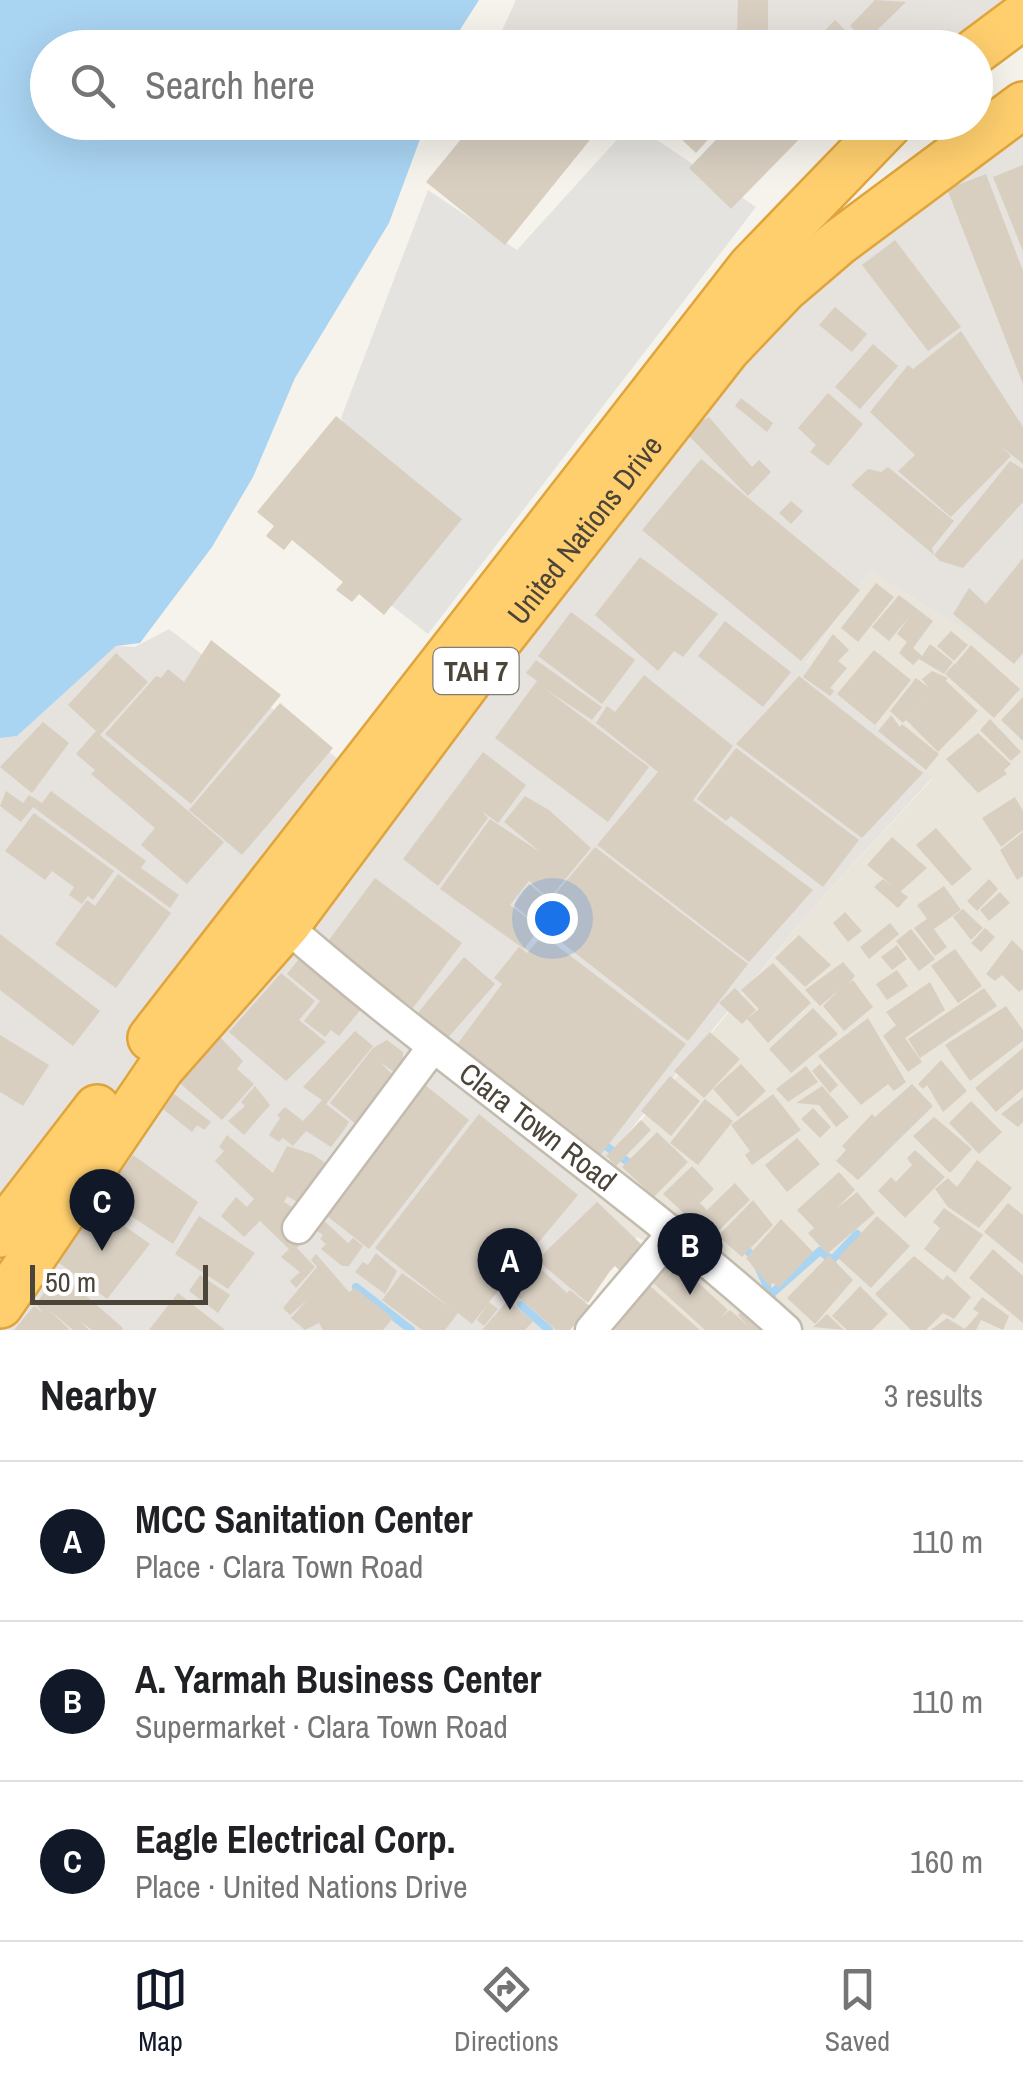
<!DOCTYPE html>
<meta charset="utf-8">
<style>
:root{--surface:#fff;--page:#f2f2f2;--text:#202124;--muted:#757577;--line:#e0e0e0;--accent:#111827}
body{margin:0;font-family:"Archivo Narrow",sans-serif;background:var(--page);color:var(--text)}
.scale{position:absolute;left:30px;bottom:25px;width:178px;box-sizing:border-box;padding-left:10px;border:5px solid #4b4439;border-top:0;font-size:28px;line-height:35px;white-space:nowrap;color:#4b4439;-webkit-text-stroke:8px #fff;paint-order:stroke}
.you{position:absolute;left:552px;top:918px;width:35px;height:35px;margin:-25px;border:8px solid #fff;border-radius:50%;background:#1a73e8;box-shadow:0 0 0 15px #1a73e833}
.badge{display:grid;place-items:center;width:65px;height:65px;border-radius:50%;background:var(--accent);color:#fff;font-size:32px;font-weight:700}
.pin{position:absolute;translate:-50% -82px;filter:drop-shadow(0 2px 5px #0008)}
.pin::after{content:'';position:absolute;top:52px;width:35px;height:30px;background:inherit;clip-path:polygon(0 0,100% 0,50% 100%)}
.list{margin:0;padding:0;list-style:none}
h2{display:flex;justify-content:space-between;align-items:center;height:130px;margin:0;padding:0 40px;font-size:42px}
h2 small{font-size:32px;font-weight:400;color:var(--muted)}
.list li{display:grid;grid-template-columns:65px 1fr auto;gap:30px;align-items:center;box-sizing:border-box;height:160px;padding:0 40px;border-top:2px solid var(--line)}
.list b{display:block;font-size:38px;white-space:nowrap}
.list p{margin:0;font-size:32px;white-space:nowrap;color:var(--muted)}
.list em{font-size:32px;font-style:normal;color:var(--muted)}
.icon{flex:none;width:55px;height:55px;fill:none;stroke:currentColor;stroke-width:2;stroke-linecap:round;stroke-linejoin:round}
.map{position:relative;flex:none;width:1023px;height:1330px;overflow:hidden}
.search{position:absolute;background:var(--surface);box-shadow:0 10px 40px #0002;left:30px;right:30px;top:30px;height:110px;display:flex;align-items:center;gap:25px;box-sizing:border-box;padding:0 35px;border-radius:55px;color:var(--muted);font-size:38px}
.sheet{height:610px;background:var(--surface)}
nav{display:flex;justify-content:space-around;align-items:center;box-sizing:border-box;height:140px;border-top:2px solid var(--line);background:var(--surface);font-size:28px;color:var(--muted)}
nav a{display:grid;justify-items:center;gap:5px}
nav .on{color:var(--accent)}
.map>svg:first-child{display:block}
.residential{fill:#eae5da}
.industrial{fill:#e6e2dd}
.parking{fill:#e5e3e0}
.water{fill:#a9d4f2}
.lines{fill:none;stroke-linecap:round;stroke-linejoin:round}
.stream{stroke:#a9d4f2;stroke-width:8}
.building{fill:#d8cfc1}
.minor-casing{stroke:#c2bbae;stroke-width:35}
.highway-casing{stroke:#e0a43c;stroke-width:50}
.minor{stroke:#fff;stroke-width:30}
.highway{stroke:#ffcf6e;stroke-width:45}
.labels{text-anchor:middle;stroke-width:10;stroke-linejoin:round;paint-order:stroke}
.shield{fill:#fff;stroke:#817c74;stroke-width:2.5}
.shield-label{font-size:28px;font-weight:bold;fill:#4b4439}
.street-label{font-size:30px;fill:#4b4439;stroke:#fff}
</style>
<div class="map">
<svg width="1023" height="1330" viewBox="0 0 1023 1330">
<rect width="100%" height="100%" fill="#f6f3ec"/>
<path class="residential" d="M 870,571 L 1019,664 L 1023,659 L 1023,1330 L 592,1330 L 666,1253 L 637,1237 L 585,1190 L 806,916 L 932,779 L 806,664 Z"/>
<g class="industrial">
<path d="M 516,0 L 1007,0 L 949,47 L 494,48 Z"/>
<path d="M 1023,92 L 1023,659 L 1019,664 L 870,571 L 806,663 L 932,778 L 806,916 L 604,1162 L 586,1190 L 637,1237 L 564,1330 L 0,1330 L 0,738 L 17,736 L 116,646 L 135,647 L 169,629 L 377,789 L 806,295 Z"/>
</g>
<path class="parking" d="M 632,123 L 756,207 L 428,634 L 302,536 L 361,460 L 341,418 L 428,190 L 517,250 Z"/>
<path class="water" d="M 0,0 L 479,0 L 449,47 L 48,48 L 48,122 L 426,123 L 389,223 L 295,378 L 253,477 L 212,547 L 140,643 L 116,646 L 17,736 L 0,738 Z"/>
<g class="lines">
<g class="stream">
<path d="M 599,1141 L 632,1165"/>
<path d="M 740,1244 L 754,1257 L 773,1300"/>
<path d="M 356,1287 L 411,1330"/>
<path d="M 769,1296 L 820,1251 L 832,1260 L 857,1234"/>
<path d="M 521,1305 L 549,1330"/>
</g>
</g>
<g class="building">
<path d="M 738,0 L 768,0 L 768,31 L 737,31 Z"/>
<path d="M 875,0 L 906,2 L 866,41 L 850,26 Z"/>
<path d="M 835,20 L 863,48 L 808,48 Z"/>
<path d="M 475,122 L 599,122 L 602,125 L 505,245 L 426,182 Z"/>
<path d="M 663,122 L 724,122 L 696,153 Z"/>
<path d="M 733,122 L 816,122 L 731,209 L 689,168 Z"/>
<path d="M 1023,165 L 1023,251 L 993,177 Z"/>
<path d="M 986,174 L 1023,271 L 1023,384 L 947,189 Z"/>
<path d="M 895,240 L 961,327 L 928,351 L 862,265 Z"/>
<path d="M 835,307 L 867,334 L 852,352 L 819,325 Z"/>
<path d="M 961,331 L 1023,427 L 1023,464 L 1002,447 L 1011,456 L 951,517 L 898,471 L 915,455 L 870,412 L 908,365 L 913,369 Z"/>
<path d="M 873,344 L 898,366 L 860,409 L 835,387 Z"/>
<path d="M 828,393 L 863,424 L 828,466 L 810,452 L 816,445 L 798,428 Z"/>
<path d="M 741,398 L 773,423 L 767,432 L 735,406 Z"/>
<path d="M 336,416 L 462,519 L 384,615 L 359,594 L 352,602 L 336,590 L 343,582 L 292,540 L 284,550 L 266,536 L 274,526 L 257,512 Z"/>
<path d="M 709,417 L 752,467 L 759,460 L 771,472 L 748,496 L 689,436 L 687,429 Z"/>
<path d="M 701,459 L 860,590 L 801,661 L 642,530 Z"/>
<path d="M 1010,461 L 1023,469 L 1023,502 L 963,568 L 940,561 L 934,555 Z"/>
<path d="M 888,467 L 954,521 L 932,548 L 934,555 L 851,485 L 868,469 L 881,472 Z"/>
<path d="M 791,501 L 803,511 L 791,524 L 779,513 Z"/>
<path d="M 640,557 L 718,614 L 683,657 L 674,651 L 658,671 L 595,615 Z"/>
<path d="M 1023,558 L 1023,653 L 1014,664 L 953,614 L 969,588 L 986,604 Z"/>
<path d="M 876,583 L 894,597 L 858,642 L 841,628 Z"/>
<path d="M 899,595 L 933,621 L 913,648 L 922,656 L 930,644 L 953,662 L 944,674 L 919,659 L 913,665 L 899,653 L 907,642 L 897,634 L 909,617 L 889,641 L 872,627 Z"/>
<path d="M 571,612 L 635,660 L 602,704 L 538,656 Z"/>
<path d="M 725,621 L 791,672 L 763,707 L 698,656 Z"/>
<path d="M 951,631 L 968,645 L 954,661 L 937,646 Z"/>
<path d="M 833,634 L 849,650 L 838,661 L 847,668 L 830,688 L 834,691 L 830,696 L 803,677 Z"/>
<path d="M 211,640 L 281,695 L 191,804 L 105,734 L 156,676 L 161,678 L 168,669 L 184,682 Z"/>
<path d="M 971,645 L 1020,689 L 994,718 L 945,674 L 955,663 L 958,666 L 956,663 Z"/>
<path d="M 874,650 L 911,680 L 875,725 L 837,694 Z"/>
<path d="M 116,653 L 148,682 L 100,735 L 224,842 L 187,884 L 141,845 L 155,828 L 91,774 L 95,770 L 76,754 L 96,731 L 68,705 Z"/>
<path d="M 536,660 L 602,707 L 592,720 L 544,688 L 649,767 L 608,822 L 495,738 L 537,681 L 526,673 Z"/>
<path d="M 932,671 L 948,678 L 903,723 L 890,711 L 916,678 L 928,687 L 922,679 Z"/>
<path d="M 644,675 L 733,746 L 693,800 L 813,890 L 749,962 L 597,845 L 658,772 L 596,723 L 607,706 L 615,712 Z"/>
<path d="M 799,676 L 923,773 L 862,838 L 736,744 Z"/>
<path d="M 945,680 L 978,711 L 938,752 L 906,720 Z"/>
<path d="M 1023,697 L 1023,741 L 1001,720 Z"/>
<path d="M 280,703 L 333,748 L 242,855 L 189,810 Z"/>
<path d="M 891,715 L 900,727 L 902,724 L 939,754 L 926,770 L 878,731 Z"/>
<path d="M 990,719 L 1021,752 L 1011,761 L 980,730 Z"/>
<path d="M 43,722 L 69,743 L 32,793 L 0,767 Z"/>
<path d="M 978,733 L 1011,764 L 1004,770 L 1007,774 L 978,793 L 946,759 Z"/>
<path d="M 736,748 L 859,840 L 823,887 L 731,816 L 726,821 L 697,799 Z"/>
<path d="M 483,752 L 526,785 L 498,823 L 482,811 L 488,818 L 438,886 L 403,859 Z"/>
<path d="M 6,791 L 23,803 L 29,795 L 42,803 L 51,791 L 146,861 L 141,868 L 179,895 L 170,908 L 33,807 L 21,822 L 0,806 Z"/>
<path d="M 525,796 L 549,810 L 591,848 L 549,899 L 529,881 L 510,905 L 540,928 L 524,949 L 440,889 L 490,819 L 540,852 L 504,822 Z"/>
<path d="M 1015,797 L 1023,811 L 1023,830 L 1001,847 L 982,818 Z"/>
<path d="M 34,813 L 114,871 L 93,900 L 88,896 L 82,904 L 69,895 L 74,887 L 52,871 L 45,880 L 5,851 Z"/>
<path d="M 936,828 L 972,869 L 952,886 L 916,845 Z"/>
<path d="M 1023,832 L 1023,876 L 1017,880 L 1000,850 Z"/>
<path d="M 892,837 L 927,868 L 900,892 L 867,865 Z"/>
<path d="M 595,847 L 748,964 L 688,1041 L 533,920 Z"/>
<path d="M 118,874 L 171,913 L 116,988 L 55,944 L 87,900 L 95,906 Z"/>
<path d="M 375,878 L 462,943 L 413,1008 L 326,944 Z"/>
<path d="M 883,879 L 908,897 L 898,908 L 874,887 Z"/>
<path d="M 989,879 L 998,889 L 977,911 L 967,901 Z"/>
<path d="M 529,884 L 548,899 L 530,919 L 514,905 Z"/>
<path d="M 944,886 L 961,910 L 934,929 L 947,947 L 935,956 L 914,928 L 927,919 L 917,905 Z"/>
<path d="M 1000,892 L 1010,903 L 989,921 L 980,910 Z"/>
<path d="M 963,909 L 983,928 L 971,940 L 953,917 Z"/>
<path d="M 845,912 L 862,931 L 848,942 L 833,923 Z"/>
<path d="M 890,923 L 899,934 L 869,959 L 860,947 Z"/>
<path d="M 985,928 L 995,937 L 981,952 L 971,943 Z"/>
<path d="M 911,929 L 935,959 L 919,971 L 896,941 Z"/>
<path d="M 0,934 L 100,1011 L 73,1046 L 0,990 Z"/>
<path d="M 543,935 L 686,1044 L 599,1157 L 456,1046 L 502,984 L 494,978 L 519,947 L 527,953 Z"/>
<path d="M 799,935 L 831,965 L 805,987 L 775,958 Z"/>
<path d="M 1012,940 L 1023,951 L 1023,989 L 1019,992 L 1002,975 L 995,981 L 986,974 Z"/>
<path d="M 897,945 L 907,959 L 892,970 L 881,957 Z"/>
<path d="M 955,949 L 982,986 L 958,1003 L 931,966 Z"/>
<path d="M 302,955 L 362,1008 L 339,1036 L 331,1030 L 325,1037 L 304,1021 L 320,1001 L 287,974 Z"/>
<path d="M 464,957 L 495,984 L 446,1040 L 416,1015 Z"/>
<path d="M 843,962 L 855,976 L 848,984 L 853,980 L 873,1007 L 844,1031 L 823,1006 L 839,990 L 820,1006 L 805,990 Z"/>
<path d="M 773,963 L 811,1003 L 768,1043 L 747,1019 L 742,1024 L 719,1003 L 735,988 L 756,1010 L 747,1019 L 759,1009 L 741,990 Z"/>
<path d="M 897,970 L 908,986 L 887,1000 L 876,984 Z"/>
<path d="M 281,973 L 315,1001 L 299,1020 L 326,1042 L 286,1081 L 229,1032 Z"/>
<path d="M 930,982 L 945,1010 L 905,1038 L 922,1062 L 908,1072 L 883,1036 L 896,1025 L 886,1012 Z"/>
<path d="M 984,988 L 997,1006 L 920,1058 L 908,1039 Z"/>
<path d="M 1006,1006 L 1023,1030 L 1023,1041 L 970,1081 L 945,1045 Z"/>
<path d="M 813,1008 L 838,1034 L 791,1073 L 769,1049 Z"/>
<path d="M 868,1018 L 906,1082 L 894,1091 L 888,1084 L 861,1105 L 818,1056 Z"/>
<path d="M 355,1031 L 373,1046 L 326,1104 L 349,1122 L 344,1130 L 331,1147 L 306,1131 L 293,1146 L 283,1138 L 279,1142 L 269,1135 L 280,1118 L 277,1115 L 285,1107 L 303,1121 L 314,1109 L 322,1100 L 303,1087 Z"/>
<path d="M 710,1032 L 740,1059 L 704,1098 L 674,1071 Z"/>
<path d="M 216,1033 L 243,1061 L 237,1069 L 254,1084 L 222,1120 L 174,1078 Z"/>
<path d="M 0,1035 L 49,1065 L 23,1106 L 0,1092 Z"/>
<path d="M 387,1040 L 403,1052 L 403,1059 L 394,1072 L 380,1062 L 393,1075 L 356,1124 L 330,1103 L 373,1048 Z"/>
<path d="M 1023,1048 L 1023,1089 L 996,1112 L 975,1088 Z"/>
<path d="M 941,1060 L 967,1091 L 943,1112 L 927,1085 L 923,1089 L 918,1084 Z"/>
<path d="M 741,1064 L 766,1091 L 738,1117 L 713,1089 Z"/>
<path d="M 820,1064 L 838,1085 L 830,1093 L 812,1071 Z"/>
<path d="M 806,1066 L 818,1082 L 788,1102 L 776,1089 Z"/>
<path d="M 670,1076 L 700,1101 L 671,1136 L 641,1111 Z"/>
<path d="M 420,1081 L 469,1120 L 369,1249 L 317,1208 Z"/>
<path d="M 912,1084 L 933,1106 L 858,1180 L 836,1161 L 846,1150 L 842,1146 L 872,1114 L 875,1117 Z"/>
<path d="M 255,1086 L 270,1105 L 244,1135 L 228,1121 L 245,1106 L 241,1102 Z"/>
<path d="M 822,1086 L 849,1117 L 836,1127 L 819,1105 L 796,1103 Z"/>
<path d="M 174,1094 L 211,1122 L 204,1130 L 197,1125 L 192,1132 L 163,1109 Z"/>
<path d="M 773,1094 L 801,1130 L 752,1165 L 745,1155 L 750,1151 L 731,1125 Z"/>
<path d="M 1023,1097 L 1023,1122 L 1018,1127 L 1001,1114 Z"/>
<path d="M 705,1099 L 733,1121 L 698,1165 L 670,1143 Z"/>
<path d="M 971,1101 L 1002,1132 L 979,1154 L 949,1123 Z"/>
<path d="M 813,1108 L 831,1127 L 820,1138 L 801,1119 Z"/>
<path d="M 479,1114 L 578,1195 L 489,1302 L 498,1309 L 484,1326 L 477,1320 L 487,1305 L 472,1324 L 458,1313 L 445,1330 L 422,1330 L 382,1300 L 402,1273 L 451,1308 L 375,1248 Z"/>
<path d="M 934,1117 L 972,1149 L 950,1173 L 913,1136 Z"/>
<path d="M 641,1120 L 651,1130 L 616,1166 L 606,1156 Z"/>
<path d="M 657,1132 L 688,1162 L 654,1197 L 622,1167 Z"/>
<path d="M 227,1135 L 273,1173 L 287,1146 L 312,1154 L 330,1166 L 299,1203 L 287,1196 L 284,1202 L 298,1211 L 288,1229 L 300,1244 L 297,1248 L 315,1267 L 296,1288 L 290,1281 L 300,1272 L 281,1257 L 289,1249 L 260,1221 L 244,1237 L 221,1216 L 236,1197 L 247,1207 L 254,1199 L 215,1161 L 224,1151 L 219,1147 Z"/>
<path d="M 797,1138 L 820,1164 L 787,1192 L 765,1165 Z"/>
<path d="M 915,1150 L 945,1177 L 905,1218 L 878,1191 L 891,1177 L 896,1182 L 912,1165 L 907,1158 Z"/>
<path d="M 133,1155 L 198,1202 L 173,1244 L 101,1196 Z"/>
<path d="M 977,1160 L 1012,1188 L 979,1228 L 948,1207 L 935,1189 L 948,1178 L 957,1187 Z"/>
<path d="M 692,1166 L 714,1189 L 700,1203 L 707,1210 L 735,1183 L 750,1200 L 711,1238 L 663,1194 Z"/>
<path d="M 839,1172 L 855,1190 L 836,1209 L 857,1192 L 875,1213 L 827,1254 L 808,1233 L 814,1228 L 797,1210 Z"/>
<path d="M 753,1200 L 773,1225 L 742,1257 L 718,1236 Z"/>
<path d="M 597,1202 L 643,1246 L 620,1271 L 615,1266 L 610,1271 L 588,1303 L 537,1260 Z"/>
<path d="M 1008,1203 L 1023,1215 L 1023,1264 L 984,1232 Z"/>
<path d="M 96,1206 L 150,1244 L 107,1299 L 54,1259 Z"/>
<path d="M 944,1208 L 983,1235 L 955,1273 L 924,1249 L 940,1228 L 933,1222 Z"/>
<path d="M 199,1216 L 255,1253 L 228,1289 L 175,1254 Z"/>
<path d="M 877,1216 L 910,1246 L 871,1288 L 838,1258 Z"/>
<path d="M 320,1217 L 348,1243 L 353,1238 L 363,1246 L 349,1266 L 342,1266 L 321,1249 L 326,1244 L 320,1239 L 323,1235 L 312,1228 Z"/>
<path d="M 781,1219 L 813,1252 L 779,1288 L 773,1283 L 769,1286 L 746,1258 Z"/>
<path d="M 993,1249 L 1023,1276 L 1023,1323 L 969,1278 Z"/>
<path d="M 376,1253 L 397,1271 L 385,1294 L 355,1272 L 363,1262 L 368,1265 Z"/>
<path d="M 316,1254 L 349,1292 L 355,1288 L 393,1318 L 383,1330 L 323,1330 L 319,1323 L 305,1330 L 291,1318 L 307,1300 L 290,1315 L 283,1308 L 317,1267 L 311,1260 Z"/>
<path d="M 829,1255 L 853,1280 L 815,1324 L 787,1298 Z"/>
<path d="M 914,1256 L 943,1280 L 947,1275 L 971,1297 L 954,1319 L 943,1313 L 926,1330 L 911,1330 L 875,1294 Z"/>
<path d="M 666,1258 L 675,1265 L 664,1280 L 678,1264 L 728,1310 L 720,1318 L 730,1310 L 748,1326 L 738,1315 L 745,1307 L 761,1322 L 757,1329 L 762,1324 L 769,1330 L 705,1330 L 649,1279 Z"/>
<path d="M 531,1260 L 567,1293 L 570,1290 L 591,1307 L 570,1330 L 556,1330 L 507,1287 Z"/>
<path d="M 59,1272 L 123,1328 L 122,1330 L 92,1330 L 80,1321 L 89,1330 L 73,1330 L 48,1309 L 70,1330 L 14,1330 L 34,1306 L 43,1313 L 36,1304 Z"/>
<path d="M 200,1275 L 230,1295 L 218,1313 L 189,1291 Z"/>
<path d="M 649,1285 L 700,1330 L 614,1330 Z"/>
<path d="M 860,1286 L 888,1314 L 872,1330 L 847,1330 L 832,1316 Z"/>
<path d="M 178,1293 L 225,1330 L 149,1330 Z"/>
<path d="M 982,1297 L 1009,1316 L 1003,1330 L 981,1320 L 976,1330 L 931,1330 L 947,1318 L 965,1329 L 979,1313 L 973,1309 Z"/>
<path d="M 508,1300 L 533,1321 L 525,1330 L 482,1330 Z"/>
<path d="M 827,1314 L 844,1330 L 813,1327 Z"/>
</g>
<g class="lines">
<defs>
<g id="minor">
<path id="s1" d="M 286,926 C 448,1067 627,1186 786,1330"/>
<path d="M 298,1228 L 433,1047"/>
<path d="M 591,1330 L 674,1232"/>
</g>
<g id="highway">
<path d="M 976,51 L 1023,16"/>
<path d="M 151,1038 L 751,267 L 891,122"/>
<path d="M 0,1234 L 97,1108"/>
<path id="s2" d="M 0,1305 L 161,1068 L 286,926 L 496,644 L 727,349 L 784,289 L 839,242 L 1023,105"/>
</g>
</defs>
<use href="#minor" class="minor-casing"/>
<use href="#highway" class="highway-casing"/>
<use href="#minor" class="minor"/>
<use href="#highway" class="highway"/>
</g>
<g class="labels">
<rect class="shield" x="433.5" y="648" width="85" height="46" rx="8"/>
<g class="shield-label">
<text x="476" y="681">TAH 7</text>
</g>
<g class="street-label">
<text dy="10" stroke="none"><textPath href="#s2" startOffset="972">United Nations Drive</textPath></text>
<text dy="10" stroke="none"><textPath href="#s1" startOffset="322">Clara Town Road</textPath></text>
</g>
</g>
</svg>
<div class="scale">50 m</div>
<div class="you"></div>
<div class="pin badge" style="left:510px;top:1310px">A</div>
<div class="pin badge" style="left:690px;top:1295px">B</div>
<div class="pin badge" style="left:102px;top:1251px">C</div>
<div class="search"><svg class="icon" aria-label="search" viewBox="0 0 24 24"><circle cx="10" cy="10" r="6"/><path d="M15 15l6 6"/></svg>Search here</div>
</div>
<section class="sheet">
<h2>Nearby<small>3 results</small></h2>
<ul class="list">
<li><span class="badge">A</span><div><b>MCC Sanitation Center</b><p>Place · Clara Town Road</p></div><em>110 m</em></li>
<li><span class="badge">B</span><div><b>A. Yarmah Business Center</b><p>Supermarket · Clara Town Road</p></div><em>110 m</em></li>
<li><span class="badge">C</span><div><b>Eagle Electrical Corp.</b><p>Place · United Nations Drive</p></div><em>160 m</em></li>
</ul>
</section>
<nav>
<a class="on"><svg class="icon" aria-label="map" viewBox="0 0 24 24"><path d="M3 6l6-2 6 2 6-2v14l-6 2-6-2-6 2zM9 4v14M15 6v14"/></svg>Map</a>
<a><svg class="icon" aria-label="directions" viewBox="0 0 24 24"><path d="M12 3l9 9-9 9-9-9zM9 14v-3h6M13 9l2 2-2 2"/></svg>Directions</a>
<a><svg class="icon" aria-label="saved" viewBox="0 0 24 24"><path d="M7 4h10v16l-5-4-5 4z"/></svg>Saved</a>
</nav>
